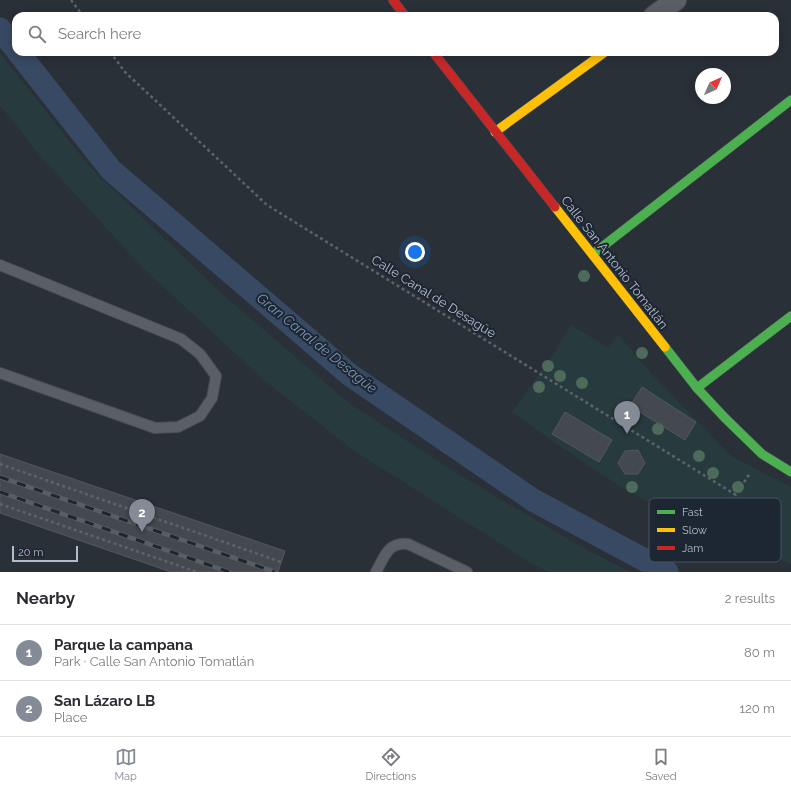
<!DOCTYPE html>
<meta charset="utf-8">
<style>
:root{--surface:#fff;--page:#f7f7f7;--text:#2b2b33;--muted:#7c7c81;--line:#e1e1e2;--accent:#848b96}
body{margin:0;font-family:Raleway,sans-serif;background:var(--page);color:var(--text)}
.compass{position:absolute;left:695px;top:68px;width:36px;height:36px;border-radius:50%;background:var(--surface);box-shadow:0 2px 10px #0003;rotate:45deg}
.scale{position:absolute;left:12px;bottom:10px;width:66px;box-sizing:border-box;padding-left:4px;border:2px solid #b4bcc9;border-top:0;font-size:11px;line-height:14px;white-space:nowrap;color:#b4bcc9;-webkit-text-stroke:3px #1d2633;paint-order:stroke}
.you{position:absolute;left:415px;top:252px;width:14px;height:14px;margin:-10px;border:3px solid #fff;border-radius:50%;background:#1a73e8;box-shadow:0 0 0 6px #1a73e833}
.badge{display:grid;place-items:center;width:26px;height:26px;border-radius:50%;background:var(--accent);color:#fff;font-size:13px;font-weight:700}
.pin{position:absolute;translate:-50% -33px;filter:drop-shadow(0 1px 2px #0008)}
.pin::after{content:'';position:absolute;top:21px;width:14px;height:12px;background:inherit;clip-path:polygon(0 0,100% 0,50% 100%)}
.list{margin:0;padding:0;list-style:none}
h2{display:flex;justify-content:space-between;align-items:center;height:52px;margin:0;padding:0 16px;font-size:17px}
h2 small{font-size:13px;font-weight:400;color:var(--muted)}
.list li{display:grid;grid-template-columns:26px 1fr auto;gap:12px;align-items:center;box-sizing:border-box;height:56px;padding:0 16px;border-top:1px solid var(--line)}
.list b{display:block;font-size:15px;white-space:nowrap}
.list p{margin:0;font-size:13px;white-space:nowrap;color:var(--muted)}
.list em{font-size:13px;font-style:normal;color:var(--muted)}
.icon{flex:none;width:22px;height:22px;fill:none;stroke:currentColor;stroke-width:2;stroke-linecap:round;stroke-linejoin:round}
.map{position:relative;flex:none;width:791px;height:572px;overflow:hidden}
.search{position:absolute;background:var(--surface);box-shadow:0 2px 10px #0003;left:12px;right:12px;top:12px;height:44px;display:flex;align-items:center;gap:10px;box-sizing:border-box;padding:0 14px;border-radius:12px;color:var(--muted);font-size:15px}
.sheet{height:164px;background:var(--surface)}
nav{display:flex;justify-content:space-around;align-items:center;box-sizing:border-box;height:56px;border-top:1px solid var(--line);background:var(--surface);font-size:11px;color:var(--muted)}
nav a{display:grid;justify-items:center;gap:2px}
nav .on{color:var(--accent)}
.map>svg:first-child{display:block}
.green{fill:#273a3e}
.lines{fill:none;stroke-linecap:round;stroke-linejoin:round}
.canal{stroke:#384963;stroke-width:23}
.building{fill:#444950;stroke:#52575f}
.lane-casing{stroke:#484c53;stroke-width:12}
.street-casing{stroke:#484c53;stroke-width:22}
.fast-casing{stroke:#484c53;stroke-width:10}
.slow-casing{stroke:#484c53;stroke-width:10}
.jam-casing{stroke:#484c53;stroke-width:10}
.path{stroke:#5d636a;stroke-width:2.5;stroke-dasharray:3 3;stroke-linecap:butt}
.lane{stroke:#5a5e66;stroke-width:10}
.street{stroke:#5a5e66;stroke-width:20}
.fast{stroke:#4caf50;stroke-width:9}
.slow{stroke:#ffc107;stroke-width:9}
.jam{stroke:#c62828;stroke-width:9}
.rail-casing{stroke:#595d64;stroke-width:4.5}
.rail{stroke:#1d2633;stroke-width:3;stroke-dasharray:9;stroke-linecap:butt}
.path-bridge{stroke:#5d636a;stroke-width:2.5;stroke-dasharray:3 3;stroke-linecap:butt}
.tree{fill:#4e6a5a}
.labels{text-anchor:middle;stroke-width:4;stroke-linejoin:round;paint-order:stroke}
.street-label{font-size:13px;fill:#b4bcc9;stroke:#1d2633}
.water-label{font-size:14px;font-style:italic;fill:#7c92b1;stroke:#1d2633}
.key{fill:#1d2633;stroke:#4a5360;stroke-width:1}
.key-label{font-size:11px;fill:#b4bcc9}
</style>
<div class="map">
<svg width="791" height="572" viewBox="0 0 791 572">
<rect width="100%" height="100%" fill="#2a3038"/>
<g class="green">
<path d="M 0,53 L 89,166 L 220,292 L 350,404 L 455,472 L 578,545 L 630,572 L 549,572 L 531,563 L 356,452 L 265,381 L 142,267 L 43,159 L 0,105 Z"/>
<path d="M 571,325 L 609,348 L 618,334 L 648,370 L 731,456 L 791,487 L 791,564 C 744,545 696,527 652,504 C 602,478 558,444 512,412 L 556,350 Z"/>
</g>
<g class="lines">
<g class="canal">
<path d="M 0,29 L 16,49"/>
<path d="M 18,52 L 111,170 L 350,375 L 533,500 L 667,572"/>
</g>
</g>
<g class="building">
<path d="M 642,387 L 696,422 L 685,440 L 630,406 Z"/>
<path d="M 565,412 L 612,440 L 599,462 L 552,434 Z"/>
<path d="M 638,450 L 645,463 L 638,474 L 625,474 L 618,463 L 625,451 Z"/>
<path d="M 0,454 L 285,551 L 278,572 L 171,572 L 0,513 Z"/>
</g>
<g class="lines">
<defs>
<g id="lane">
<path d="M 0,265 L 181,339 L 200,354 L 216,376 L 212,398 L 200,416 L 178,427 L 155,428 L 0,373"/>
<path d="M 376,572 C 384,558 388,541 408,544 L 467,572"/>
</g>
<path id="street" d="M 654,16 L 676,0"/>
<g id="fast">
<path d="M 593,254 L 791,100"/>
<path d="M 665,347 L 697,388 L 725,418 L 762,454 L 791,472"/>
<path d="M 697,388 L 791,316"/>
</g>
<g id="slow">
<path d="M 495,132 L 605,52"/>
<path d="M 555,207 L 665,347"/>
</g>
<g id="jam">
<path d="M 393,0 L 405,16"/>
<path d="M 433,52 L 555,207"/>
</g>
</defs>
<use href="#lane" class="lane-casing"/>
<use href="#street" class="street-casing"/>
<use href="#fast" class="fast-casing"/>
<use href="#slow" class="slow-casing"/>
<use href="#jam" class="jam-casing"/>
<g class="path">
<path d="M 71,0 L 83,16"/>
<path d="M 110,52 L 125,72 L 267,205 L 736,495 L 750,473"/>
<path d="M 0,464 L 281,562"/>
</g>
<use href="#lane" class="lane"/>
<use href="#street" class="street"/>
<use href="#fast" class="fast"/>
<use href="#slow" class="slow"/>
<use href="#jam" class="jam"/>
<defs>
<g id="rail">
<path d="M 0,477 L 275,572"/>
<path d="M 0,492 L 229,572"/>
</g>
</defs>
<use href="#rail" class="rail-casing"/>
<use href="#rail" class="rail"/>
<path class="path-bridge" d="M 0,504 L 197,572"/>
</g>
<g class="tree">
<circle cx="584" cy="276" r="6"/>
<circle cx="642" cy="353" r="6"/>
<circle cx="548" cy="366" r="6"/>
<circle cx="560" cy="376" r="6"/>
<circle cx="582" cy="383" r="6"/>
<circle cx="539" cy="387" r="6"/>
<circle cx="625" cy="409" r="6"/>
<circle cx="658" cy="429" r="6"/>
<circle cx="699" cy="456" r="6"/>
<circle cx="713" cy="473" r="6"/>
<circle cx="632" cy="487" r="6"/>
<circle cx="738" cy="487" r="6"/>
</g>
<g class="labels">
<g class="street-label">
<text transform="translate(615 262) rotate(52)" y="5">Calle San Antonio Tomatlán</text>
<text transform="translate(434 296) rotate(32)" y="5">Calle Canal de Desagüe</text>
</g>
<g class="water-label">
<text transform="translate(317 343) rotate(39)" y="5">Gran Canal de Desagüe</text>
</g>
</g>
<rect x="649" y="498" width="132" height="64" rx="6" class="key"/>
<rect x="657" y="510" width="18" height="4" fill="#4caf50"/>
<rect x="657" y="528" width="18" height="4" fill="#ffc107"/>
<rect x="657" y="546" width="18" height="4" fill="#c62828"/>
<g class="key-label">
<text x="682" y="516">Fast</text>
<text x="682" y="534">Slow</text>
<text x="682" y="552">Jam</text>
</g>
</svg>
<svg class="compass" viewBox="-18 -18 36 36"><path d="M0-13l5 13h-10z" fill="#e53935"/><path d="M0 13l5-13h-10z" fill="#7c7c81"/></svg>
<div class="scale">20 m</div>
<div class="you"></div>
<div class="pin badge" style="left:627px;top:434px">1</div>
<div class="pin badge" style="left:142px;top:532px">2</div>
<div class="search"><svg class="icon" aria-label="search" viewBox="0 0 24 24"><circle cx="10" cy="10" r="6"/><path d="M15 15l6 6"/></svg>Search here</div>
</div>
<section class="sheet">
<h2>Nearby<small>2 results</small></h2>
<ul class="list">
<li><span class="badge">1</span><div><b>Parque la campana</b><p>Park · Calle San Antonio Tomatlán</p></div><em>80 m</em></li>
<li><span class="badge">2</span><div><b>San Lázaro LB</b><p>Place</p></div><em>120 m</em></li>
</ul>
</section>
<nav>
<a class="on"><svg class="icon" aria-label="map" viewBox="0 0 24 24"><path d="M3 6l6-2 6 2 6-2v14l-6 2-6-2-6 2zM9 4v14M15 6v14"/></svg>Map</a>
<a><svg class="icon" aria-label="directions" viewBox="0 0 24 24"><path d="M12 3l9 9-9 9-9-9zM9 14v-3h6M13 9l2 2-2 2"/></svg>Directions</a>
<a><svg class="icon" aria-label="saved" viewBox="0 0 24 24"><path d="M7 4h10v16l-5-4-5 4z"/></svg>Saved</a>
</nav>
